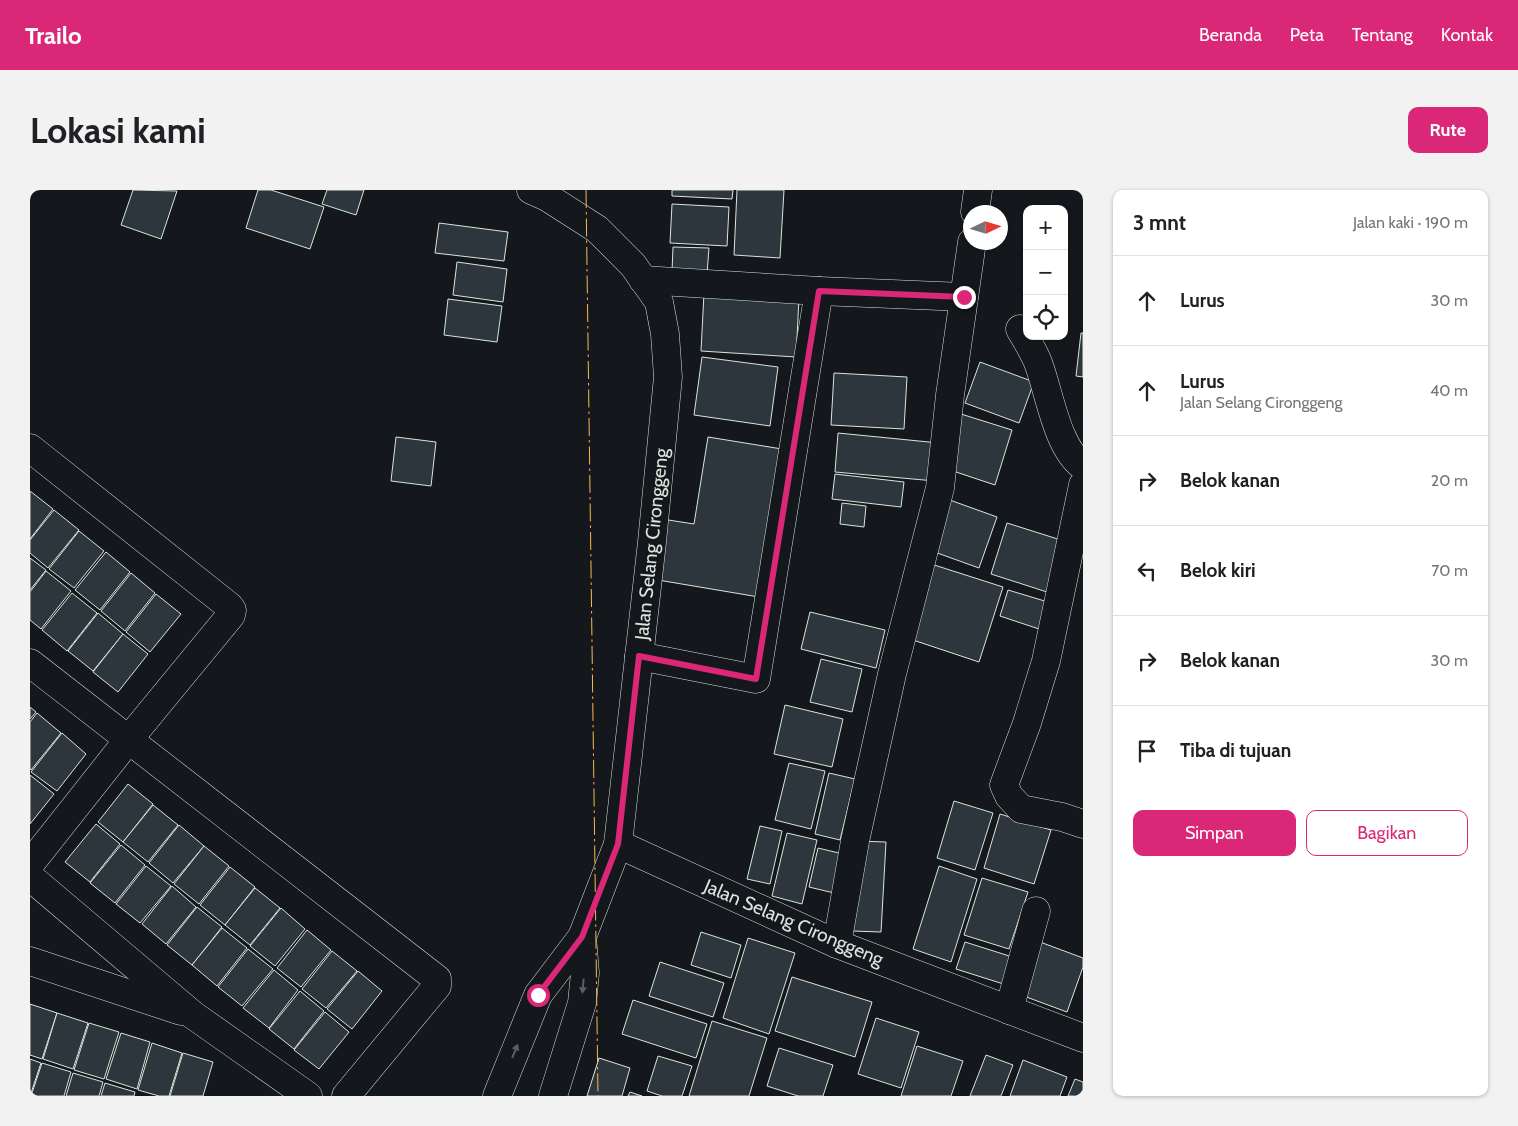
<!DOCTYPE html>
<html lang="id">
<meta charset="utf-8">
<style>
:root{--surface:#fff;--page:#f2f2f2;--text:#202124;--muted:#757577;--line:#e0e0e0;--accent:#db2777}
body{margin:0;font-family:Cabin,sans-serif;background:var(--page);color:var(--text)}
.controls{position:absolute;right:15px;top:15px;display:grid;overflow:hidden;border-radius:10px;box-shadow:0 1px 4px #0004}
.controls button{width:45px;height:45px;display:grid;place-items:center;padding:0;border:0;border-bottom:1px solid var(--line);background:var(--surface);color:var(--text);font:25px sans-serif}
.compass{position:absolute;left:933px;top:15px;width:45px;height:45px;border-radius:50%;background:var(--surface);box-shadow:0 1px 4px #0004;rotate:86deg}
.stop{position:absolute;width:15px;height:15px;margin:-11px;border:4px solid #db2777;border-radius:50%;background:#fff}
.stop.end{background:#db2777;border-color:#fff;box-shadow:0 1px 5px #0008}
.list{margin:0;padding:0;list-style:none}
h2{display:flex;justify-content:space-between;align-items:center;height:65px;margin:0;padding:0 20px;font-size:21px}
h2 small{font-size:16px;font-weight:400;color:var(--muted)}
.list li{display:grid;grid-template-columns:32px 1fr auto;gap:15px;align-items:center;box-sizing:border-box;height:90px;padding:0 20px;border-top:1px solid var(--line)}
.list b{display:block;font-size:19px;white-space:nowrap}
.list p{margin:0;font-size:16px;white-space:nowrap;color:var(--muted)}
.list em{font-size:16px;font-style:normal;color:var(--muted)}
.actions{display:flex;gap:10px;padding:15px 20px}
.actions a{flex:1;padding:11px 0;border:1px solid var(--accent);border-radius:10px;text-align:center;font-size:18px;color:var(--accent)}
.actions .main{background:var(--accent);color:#fff}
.icon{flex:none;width:28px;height:28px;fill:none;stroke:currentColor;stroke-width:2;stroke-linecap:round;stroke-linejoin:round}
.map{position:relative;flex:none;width:1053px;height:906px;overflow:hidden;border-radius:10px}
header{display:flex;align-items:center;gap:30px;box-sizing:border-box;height:70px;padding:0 25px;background:var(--accent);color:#fff}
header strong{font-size:24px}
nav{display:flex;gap:28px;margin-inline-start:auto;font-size:18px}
.intro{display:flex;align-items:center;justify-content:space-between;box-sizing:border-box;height:120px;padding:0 30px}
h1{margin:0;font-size:35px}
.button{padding:12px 22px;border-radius:10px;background:var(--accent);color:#fff;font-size:18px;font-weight:700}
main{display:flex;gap:30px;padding:0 30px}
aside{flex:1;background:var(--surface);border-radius:10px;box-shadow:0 1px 4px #0004}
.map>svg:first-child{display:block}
.building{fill:#2c363c;stroke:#d8e6dc}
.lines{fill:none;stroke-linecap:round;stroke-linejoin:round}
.minor-casing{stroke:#d8e6dc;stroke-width:29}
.minor{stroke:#14181c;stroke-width:28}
.power{stroke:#ffb74d;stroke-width:1;stroke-dasharray:18 4 2.5 4;stroke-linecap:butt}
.oneway{fill:#59605f}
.route{stroke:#db2777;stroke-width:6}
.labels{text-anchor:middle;stroke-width:4;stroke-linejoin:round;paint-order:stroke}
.street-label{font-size:19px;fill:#d8e6dc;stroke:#14181c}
</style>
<header>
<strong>Trailo</strong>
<nav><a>Beranda</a><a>Peta</a><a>Tentang</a><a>Kontak</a></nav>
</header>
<div class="intro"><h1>Lokasi kami</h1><a class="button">Rute</a></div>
<main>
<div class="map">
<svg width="1053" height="906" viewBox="0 0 1053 906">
<rect width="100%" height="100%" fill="#14181c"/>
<g class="building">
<path d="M 103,0 L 147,1 L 131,49 L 91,35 Z"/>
<path d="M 228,0 L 241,0 L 294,17 L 280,59 L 216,38 Z"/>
<path d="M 297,0 L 334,0 L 326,25 L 292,14 Z"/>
<path d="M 642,0 L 703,0 L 702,9 L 642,6 Z"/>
<path d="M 707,0 L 754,0 L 750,68 L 704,65 Z"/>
<path d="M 642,14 L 699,17 L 697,56 L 640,53 Z"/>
<path d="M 409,33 L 478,42 L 474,71 L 405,63 Z"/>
<path d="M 643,57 L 679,58 L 677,84 L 642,82 Z"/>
<path d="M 427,72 L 477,79 L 473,112 L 423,105 Z"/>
<path d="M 674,103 L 769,108 L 766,167 L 671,161 Z"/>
<path d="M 418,109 L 472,116 L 467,152 L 414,145 Z"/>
<path d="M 1051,143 L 1053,143 L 1053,187 L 1046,186 Z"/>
<path d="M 672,167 L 748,177 L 740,236 L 664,225 Z"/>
<path d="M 950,172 L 1004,192 L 989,233 L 935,213 Z"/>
<path d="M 804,183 L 877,187 L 874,239 L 801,235 Z"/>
<path d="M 931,224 L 982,240 L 965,295 L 914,278 Z"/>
<path d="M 808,243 L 909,253 L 905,291 L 805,282 Z"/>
<path d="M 366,247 L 406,252 L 401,296 L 361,291 Z"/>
<path d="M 678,247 L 752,259 L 729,407 L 622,389 L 632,329 L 664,334 Z"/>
<path d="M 805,284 L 874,292 L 871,317 L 802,309 Z"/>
<path d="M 0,301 L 23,319 L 0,349 Z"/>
<path d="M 917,309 L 967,327 L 949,378 L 899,360 Z"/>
<path d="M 812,313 L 836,316 L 834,337 L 810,334 Z"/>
<path d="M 24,320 L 49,340 L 18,378 L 0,363 L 0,350 Z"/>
<path d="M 977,333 L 1034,351 L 1017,402 L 961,384 Z"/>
<path d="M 49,341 L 74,361 L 44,398 L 19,379 Z"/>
<path d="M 76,362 L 100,382 L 70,420 L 45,400 Z"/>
<path d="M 0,368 L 16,380 L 0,400 Z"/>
<path d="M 898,373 L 973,397 L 949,472 L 874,447 Z"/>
<path d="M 16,381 L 41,401 L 11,439 L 0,430 L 0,402 Z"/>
<path d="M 101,383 L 125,403 L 95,441 L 71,421 Z"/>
<path d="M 978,400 L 1018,412 L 1009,439 L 970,426 Z"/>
<path d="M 42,403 L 67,423 L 37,461 L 12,440 Z"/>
<path d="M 126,404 L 151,424 L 120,462 L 96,442 Z"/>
<path d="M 780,422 L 855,440 L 846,478 L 771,459 Z"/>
<path d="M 68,423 L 93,444 L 63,481 L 38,461 Z"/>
<path d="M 93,444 L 118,464 L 88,502 L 63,482 Z"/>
<path d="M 791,469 L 832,479 L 822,522 L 780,512 Z"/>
<path d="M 755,515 L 813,529 L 802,577 L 744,564 Z"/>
<path d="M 0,517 L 6,522 L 0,529 Z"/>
<path d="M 7,523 L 31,543 L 1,580 L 0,579 L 0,532 Z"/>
<path d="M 32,543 L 56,564 L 27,601 L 1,582 Z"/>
<path d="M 759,573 L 795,581 L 781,639 L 745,630 Z"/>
<path d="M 799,583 L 825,589 L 810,650 L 785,644 Z"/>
<path d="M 0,585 L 24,604 L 0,634 Z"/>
<path d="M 98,594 L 123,614 L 93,652 L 68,632 Z"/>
<path d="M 924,611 L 963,623 L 945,680 L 907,668 Z"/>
<path d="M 123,615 L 148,635 L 118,672 L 93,652 Z"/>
<path d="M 970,624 L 1021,640 L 1004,694 L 954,678 Z"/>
<path d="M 66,634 L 90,654 L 60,692 L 35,672 Z"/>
<path d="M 149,635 L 174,656 L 143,693 L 119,673 Z"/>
<path d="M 730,636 L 752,641 L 740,694 L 717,689 Z"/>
<path d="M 757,643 L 787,650 L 772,714 L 742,706 Z"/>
<path d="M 827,651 L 856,652 L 851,742 L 822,741 Z"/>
<path d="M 91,655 L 115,675 L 85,713 L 60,693 Z"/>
<path d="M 174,656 L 199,676 L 169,714 L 144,694 Z"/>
<path d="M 788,658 L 813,664 L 804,703 L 779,697 Z"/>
<path d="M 116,676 L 141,696 L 110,733 L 86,714 Z"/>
<path d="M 909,676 L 947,689 L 921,772 L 883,759 Z"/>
<path d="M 200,677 L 225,697 L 195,735 L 170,715 Z"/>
<path d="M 952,688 L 998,702 L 979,759 L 934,745 Z"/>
<path d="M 142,696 L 166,717 L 136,754 L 112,734 Z"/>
<path d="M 225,698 L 250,718 L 220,755 L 195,735 Z"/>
<path d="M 167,717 L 192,737 L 162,775 L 137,755 Z"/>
<path d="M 251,718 L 275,739 L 245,776 L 220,756 Z"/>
<path d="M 192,738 L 217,758 L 187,796 L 162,775 Z"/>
<path d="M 277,740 L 301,760 L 271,797 L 247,778 Z"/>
<path d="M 671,742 L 711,755 L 701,788 L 661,775 Z"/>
<path d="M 718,748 L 765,763 L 739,844 L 693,828 Z"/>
<path d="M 935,752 L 992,770 L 983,797 L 926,779 Z"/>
<path d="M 1010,752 L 1053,768 L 1053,777 L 1037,822 L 991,805 Z"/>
<path d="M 218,759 L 243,779 L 212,816 L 188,797 Z"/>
<path d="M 302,761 L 327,781 L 296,818 L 272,799 Z"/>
<path d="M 630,772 L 694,793 L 683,827 L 619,806 Z"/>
<path d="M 244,780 L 268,800 L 239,838 L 213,818 Z"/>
<path d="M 328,781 L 352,801 L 322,839 L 297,819 Z"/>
<path d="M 762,787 L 842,812 L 825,867 L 745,841 Z"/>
<path d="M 270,801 L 294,821 L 264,859 L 239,839 Z"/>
<path d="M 603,810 L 677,834 L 666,868 L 592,844 Z"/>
<path d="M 0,814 L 27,823 L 12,869 L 0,865 Z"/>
<path d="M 295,822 L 319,842 L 289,879 L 264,860 Z"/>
<path d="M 27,823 L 58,833 L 43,879 L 13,869 Z"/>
<path d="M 846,828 L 889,842 L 871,898 L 828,884 Z"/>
<path d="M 682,831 L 737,848 L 719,906 L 659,906 Z"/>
<path d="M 59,833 L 89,842 L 74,889 L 44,880 Z"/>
<path d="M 91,843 L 120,852 L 107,899 L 76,889 Z"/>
<path d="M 122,853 L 152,863 L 139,906 L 129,906 L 108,900 Z"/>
<path d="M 887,856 L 933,871 L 921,906 L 871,906 Z"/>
<path d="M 749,858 L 803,875 L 793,906 L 768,906 L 737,896 Z"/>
<path d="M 153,863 L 183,872 L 173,906 L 140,906 Z"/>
<path d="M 956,865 L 983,875 L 971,906 L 940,906 Z"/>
<path d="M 628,866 L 662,876 L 652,906 L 632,906 L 617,901 Z"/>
<path d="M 569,868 L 600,878 L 592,906 L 557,906 Z"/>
<path d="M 0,869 L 11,873 L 0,906 Z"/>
<path d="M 993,870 L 1037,887 L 1030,906 L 980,906 Z"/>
<path d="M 12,873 L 41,882 L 34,906 L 1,906 Z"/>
<path d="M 43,883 L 73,892 L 69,906 L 36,906 Z"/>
<path d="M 1045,889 L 1053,892 L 1053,906 L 1038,906 Z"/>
<path d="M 75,893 L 105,902 L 104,906 L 71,906 Z"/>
<path d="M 600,902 L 612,906 L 598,906 Z"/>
</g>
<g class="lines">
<defs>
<g id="minor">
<path d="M 501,0 L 517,7 L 567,39 L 603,75 L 629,112 L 635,144 L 638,187 L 632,249 L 622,352 L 588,654 L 807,754 L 1053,848"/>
<path d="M 945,22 L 948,0"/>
<path d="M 613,90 L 789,101 L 934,107"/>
<path d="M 990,139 C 996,149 1002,159 1007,170 C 1019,199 1026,257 1053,276"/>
<path d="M 0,258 L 199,416 L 202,420 L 201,425 L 99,549 L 0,674"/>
<path d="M 1053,295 L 1016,471 L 997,533 L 974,595 L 979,606 L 991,619 L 1032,627 L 1053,634"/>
<path d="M 609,466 L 726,489 L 789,101"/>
<path d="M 0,473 L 407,789 L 407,796 L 316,906"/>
<path d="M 0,687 L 163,825 L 278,906"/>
<path d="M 807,754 L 825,651 L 862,484 L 910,298 L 920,205 L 942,52"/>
<path d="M 0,771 L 151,821"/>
<path d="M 979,820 L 1006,721"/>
<path d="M 467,906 L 508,805 L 552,747 L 588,654"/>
<path d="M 523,906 L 552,813 L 555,783 L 552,747"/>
</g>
</defs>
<use href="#minor" class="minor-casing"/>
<use href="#minor" class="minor"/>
<path class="power" d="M 556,0 L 568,906"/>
</g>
<defs><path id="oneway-solid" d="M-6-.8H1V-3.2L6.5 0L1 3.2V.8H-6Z" transform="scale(1.25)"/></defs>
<g class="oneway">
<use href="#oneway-solid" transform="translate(553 796) rotate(95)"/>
<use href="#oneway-solid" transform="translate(485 861) rotate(-68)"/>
</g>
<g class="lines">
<path class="route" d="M 508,805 L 552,747 L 588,654 L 609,466 L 726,489 L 789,101 L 934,107"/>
</g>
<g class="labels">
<g class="street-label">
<text transform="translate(621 354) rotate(-84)" y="7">Jalan Selang Cironggeng</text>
<text transform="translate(764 732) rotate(23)" y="7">Jalan Selang Cironggeng</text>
</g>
</g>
</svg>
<div class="controls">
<button>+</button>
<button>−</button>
<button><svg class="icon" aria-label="locate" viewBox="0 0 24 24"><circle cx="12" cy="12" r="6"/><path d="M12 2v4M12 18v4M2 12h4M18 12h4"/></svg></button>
</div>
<svg class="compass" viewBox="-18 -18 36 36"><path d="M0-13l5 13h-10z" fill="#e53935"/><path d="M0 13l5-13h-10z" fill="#757577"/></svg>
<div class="stop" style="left:508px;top:805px"></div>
<div class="stop end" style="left:934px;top:107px"></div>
</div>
<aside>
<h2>3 mnt<small>Jalan kaki · 190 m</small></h2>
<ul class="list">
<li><svg class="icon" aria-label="ahead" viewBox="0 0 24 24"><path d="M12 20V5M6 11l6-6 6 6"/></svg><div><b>Lurus</b></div><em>30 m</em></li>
<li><svg class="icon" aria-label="ahead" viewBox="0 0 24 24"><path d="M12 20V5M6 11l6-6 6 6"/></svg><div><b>Lurus</b><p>Jalan Selang Cironggeng</p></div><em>40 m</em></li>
<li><svg class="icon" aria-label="right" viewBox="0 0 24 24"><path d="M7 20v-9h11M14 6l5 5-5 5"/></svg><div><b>Belok kanan</b></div><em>20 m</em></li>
<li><svg class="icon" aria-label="left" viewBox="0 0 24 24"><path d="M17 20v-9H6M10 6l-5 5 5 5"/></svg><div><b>Belok kiri</b></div><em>70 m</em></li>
<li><svg class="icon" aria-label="right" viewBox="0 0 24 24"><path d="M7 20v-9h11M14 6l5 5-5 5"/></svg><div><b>Belok kanan</b></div><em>30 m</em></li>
<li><svg class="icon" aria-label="arrive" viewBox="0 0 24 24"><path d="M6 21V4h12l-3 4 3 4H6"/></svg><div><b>Tiba di tujuan</b></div></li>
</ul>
<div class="actions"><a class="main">Simpan</a><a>Bagikan</a></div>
</aside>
</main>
